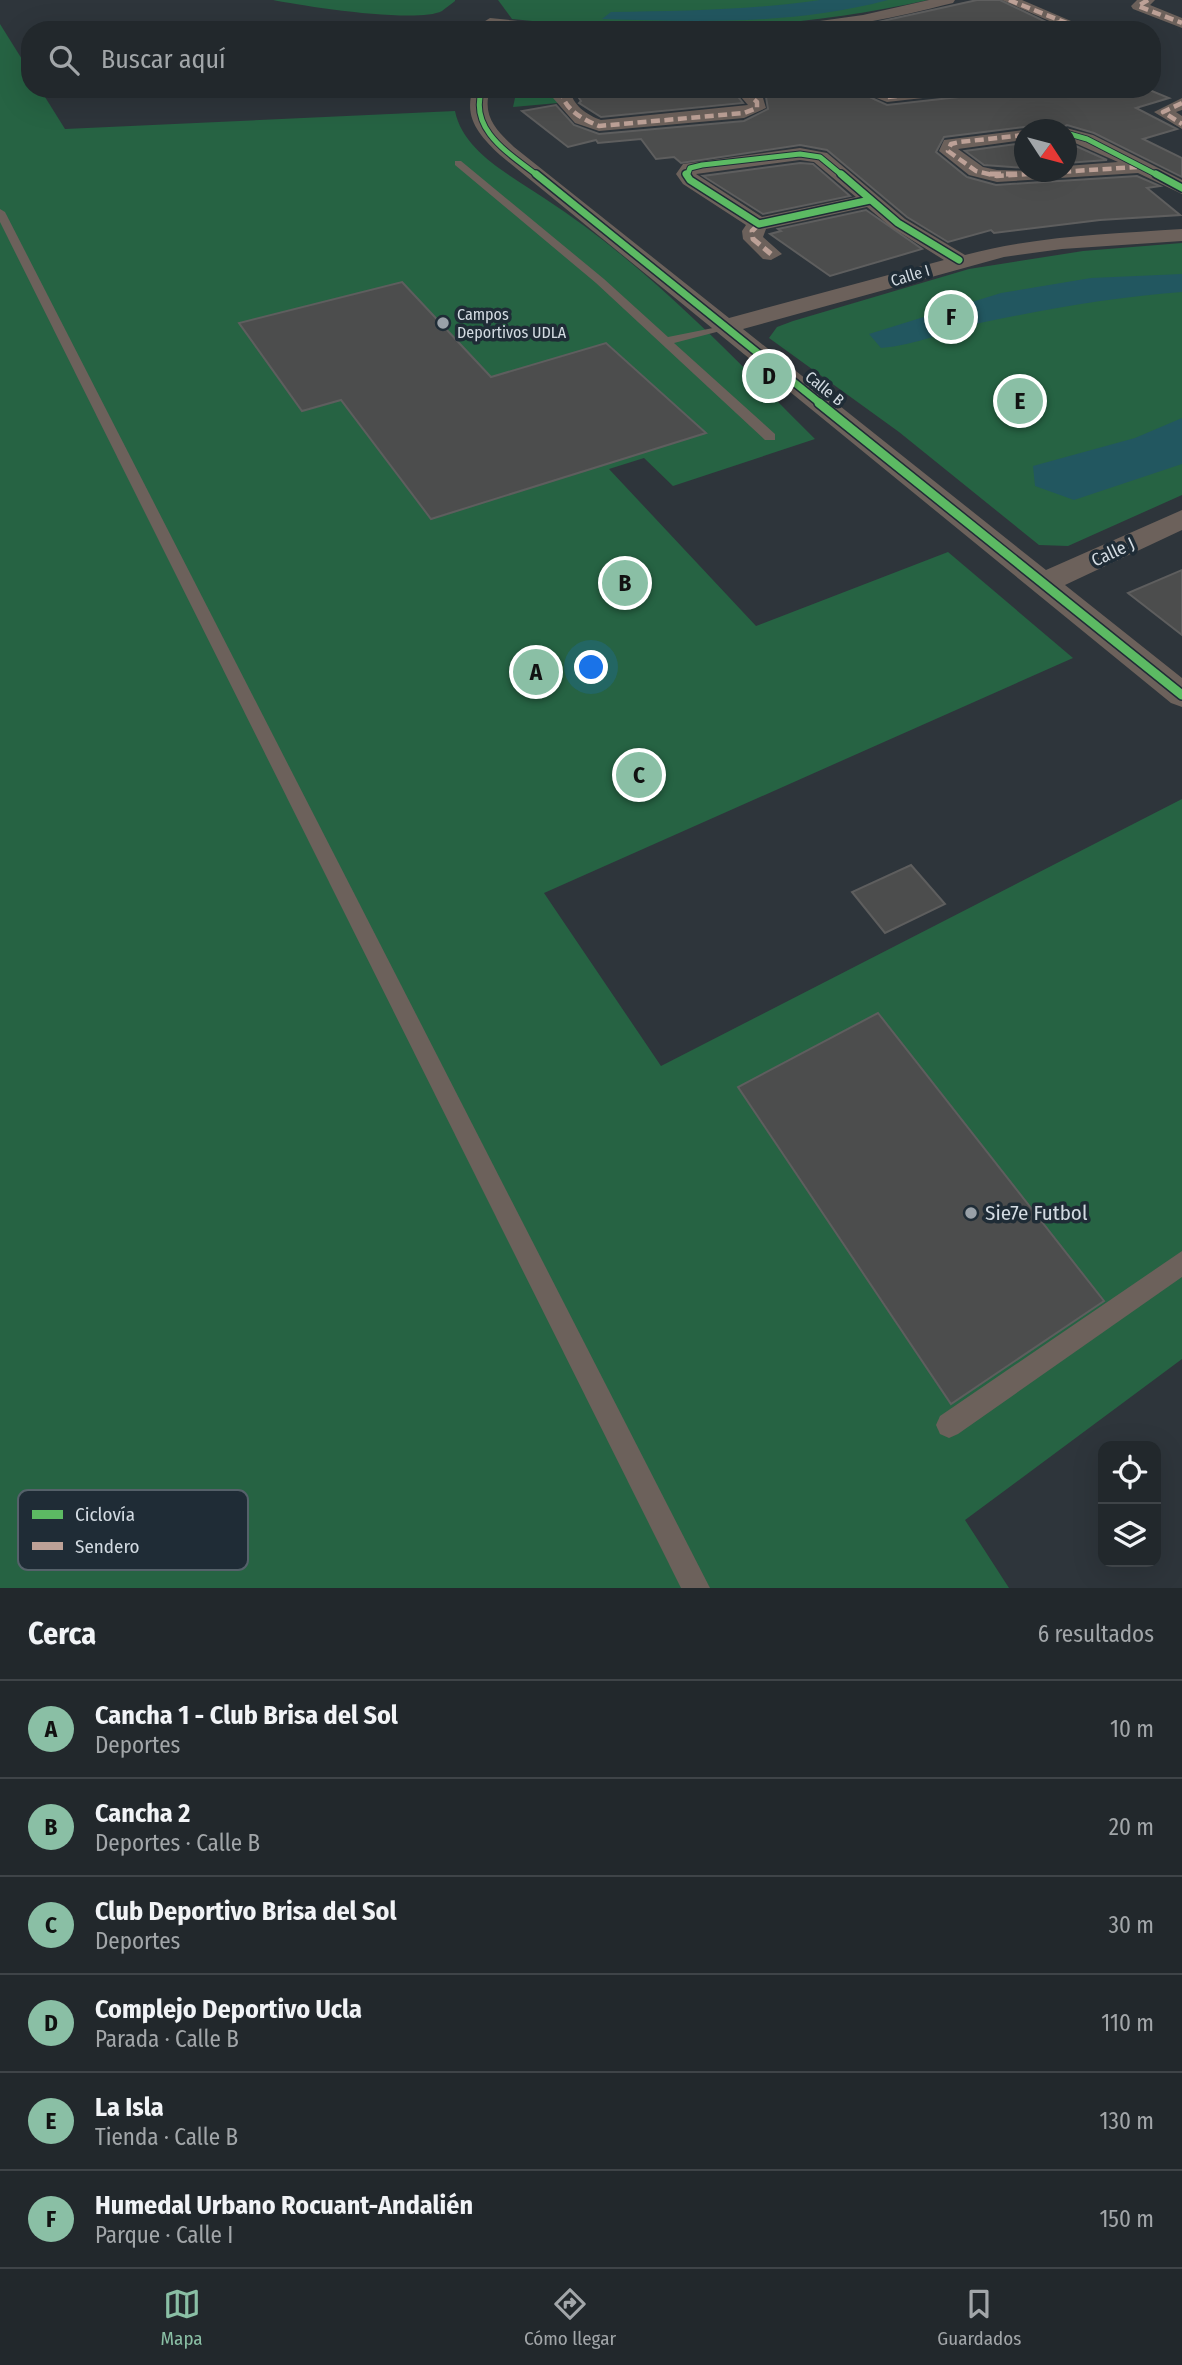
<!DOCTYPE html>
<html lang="es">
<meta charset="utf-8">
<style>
:root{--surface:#22282c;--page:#2e3438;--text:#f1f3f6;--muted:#a2a6a9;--line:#3f4448;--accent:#8abfa5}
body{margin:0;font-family:"Fira Sans Condensed",sans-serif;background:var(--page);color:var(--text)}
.controls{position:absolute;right:21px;bottom:21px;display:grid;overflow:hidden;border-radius:14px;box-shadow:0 7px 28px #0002}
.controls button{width:63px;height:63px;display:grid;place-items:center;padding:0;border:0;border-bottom:2px solid var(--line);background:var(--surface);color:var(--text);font:35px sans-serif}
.compass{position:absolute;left:1014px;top:119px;width:63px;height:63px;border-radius:50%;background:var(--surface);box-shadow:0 7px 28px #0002;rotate:126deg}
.you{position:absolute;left:592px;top:668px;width:24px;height:24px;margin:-18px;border:5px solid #fff;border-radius:50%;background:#1a73e8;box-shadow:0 0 0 10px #1a73e833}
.badge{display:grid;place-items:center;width:46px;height:46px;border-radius:50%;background:var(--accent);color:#111;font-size:23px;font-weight:700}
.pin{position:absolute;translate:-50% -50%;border:4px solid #fff;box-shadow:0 2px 7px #0006}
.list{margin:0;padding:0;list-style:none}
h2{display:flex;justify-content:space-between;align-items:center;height:91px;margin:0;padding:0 28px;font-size:30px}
h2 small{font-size:23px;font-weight:400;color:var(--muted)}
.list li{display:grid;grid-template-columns:46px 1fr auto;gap:21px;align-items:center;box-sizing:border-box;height:98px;padding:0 28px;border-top:2px solid var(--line)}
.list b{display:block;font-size:26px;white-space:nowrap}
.list p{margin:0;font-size:23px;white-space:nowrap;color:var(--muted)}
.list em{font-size:23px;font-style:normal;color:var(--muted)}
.icon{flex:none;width:38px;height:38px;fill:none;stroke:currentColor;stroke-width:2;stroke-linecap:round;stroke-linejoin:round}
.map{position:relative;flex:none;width:1182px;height:1588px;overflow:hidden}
.search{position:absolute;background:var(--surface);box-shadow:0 7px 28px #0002;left:21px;right:21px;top:21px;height:77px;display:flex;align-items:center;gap:18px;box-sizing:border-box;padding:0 24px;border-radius:28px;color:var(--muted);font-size:26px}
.sheet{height:679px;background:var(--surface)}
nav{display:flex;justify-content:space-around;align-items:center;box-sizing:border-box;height:98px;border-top:2px solid var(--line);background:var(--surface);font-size:19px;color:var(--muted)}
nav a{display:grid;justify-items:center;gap:4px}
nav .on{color:var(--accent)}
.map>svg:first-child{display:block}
.green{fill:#266343}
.water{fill:#225760}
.building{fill:#4c4d4d;stroke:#5e5e5e;stroke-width:2}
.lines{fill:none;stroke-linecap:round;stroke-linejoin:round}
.lane{fill:#6c615b;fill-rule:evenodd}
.street{fill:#6c615b;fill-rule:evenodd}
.quiet-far1{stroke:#bda197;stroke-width:4.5;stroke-dasharray:9 4.5;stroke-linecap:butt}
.quiet{stroke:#bda197;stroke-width:5;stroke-dasharray:11 5;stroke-linecap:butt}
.cycleway-far2-casing{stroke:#1f2c36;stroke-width:7}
.cycleway-far1-casing{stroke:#1f2c36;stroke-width:10}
.cycleway-casing{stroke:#1f2c36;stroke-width:12}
.cycleway-far2{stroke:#5cba63;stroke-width:5}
.cycleway-far1{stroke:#5cba63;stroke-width:7}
.cycleway{stroke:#5cba63;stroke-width:9}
.poi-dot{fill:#99a1a8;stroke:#1f2c36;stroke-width:2.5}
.labels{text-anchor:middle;stroke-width:7;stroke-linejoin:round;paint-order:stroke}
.far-street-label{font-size:16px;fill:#d3dbe2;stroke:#1f2c36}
.far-poi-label{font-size:16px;fill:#d3dbe2;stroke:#1f2c36;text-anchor:start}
.street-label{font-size:18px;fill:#d3dbe2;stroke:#1f2c36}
.near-poi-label{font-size:21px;fill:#d3dbe2;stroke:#1f2c36;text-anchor:start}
.key{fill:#1f2c36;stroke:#55616a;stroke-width:2}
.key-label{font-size:19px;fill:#d3dbe2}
</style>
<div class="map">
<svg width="1182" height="1588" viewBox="0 0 1182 1588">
<rect width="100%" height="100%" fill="#2e353b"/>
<g class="green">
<path d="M 273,0 L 455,0 L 455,1 C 451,4 446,8 442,11 C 417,24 303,6 273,0 Z"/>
<path d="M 498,0 L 928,0 C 786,31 656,35 512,19 Z"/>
<path d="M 0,24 L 30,72 L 30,89 L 40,89 L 65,129 L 455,111 C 463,152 512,176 544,198 C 647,265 729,353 815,439 L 673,486 L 644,458 L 609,469 L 756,626 L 948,552 L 1073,658 L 544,893 L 661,1066 L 1182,799 L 1182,1359 L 965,1520 L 1009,1588 L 0,1588 Z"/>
<path d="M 517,89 L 550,89 L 558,103 L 513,107 Z"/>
<path d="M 1182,243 L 1182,495 L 1068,546 L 1039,545 L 899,432 L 769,338 L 777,327 L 793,321 L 969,269 L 1083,251 Z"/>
</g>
<g class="water">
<path d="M 820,0 L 888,0 C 794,25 699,22 602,19 L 611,12 C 682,11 751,10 820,0 Z"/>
<path d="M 1182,274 L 1182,292 C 1114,297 1047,309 980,323 C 946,331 916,345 881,348 L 869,334 L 1001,293 L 1091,278 Z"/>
<path d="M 1182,418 L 1182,464 L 1074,500 L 1035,486 L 1033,466 L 1135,438 Z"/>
</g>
<g class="building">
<path d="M 977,0 L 1000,0 L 1063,30 L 842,30 Z"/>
<path d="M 581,89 L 732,89 L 743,103 L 601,117 L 579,103 L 581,101 L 577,95 L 584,94 Z"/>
<path d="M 757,89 L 852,89 L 887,105 L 959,97 L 970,89 L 1147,89 L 1169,98 L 1136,108 L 1177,129 L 1143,139 L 1182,158 L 1182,177 L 1094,133 L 1067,125 L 1057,130 L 1024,127 L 944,137 L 936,152 L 967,177 L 996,185 L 1137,176 L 1160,186 L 1147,188 L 1180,215 L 1100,220 L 994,233 L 991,230 L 948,242 L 907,217 L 827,150 L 800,145 L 681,163 L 674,157 L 656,159 L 641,139 L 598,143 L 596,140 L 568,147 L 522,111 L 556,105 L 574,125 L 599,134 L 744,121 L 768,109 L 766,97 Z"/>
<path d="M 1067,142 L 1107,160 L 1067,163 Z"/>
<path d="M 1024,143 L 1025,168 L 984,165 L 965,151 Z"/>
<path d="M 800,163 L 813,164 L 850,196 L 763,214 L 703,176 Z"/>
<path d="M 866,210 L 922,249 L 830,276 L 770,234 L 781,231 L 778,229 Z"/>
<path d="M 402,282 L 491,377 L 606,343 L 706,433 L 431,519 L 341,400 L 302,411 L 239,323 Z"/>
<path d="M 1182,570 L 1182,635 L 1128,593 Z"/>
<path d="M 911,865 L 945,904 L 885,933 L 852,892 Z"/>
<path d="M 878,1013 L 1104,1301 L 951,1404 L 738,1087 Z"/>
</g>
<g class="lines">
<g class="lane">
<path d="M 455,161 L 461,161 L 604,279 L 668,337 L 728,325 L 728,329 L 674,343 L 775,434 L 775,440 L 765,440 L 596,283 L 455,165 Z"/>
<path d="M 0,209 L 5,212 L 710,1588 L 681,1588 L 0,222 Z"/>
<path d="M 1182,1251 L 1182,1277 L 958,1434 L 949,1438 L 940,1434 L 936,1425 L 940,1416 Z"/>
</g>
<g class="street">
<path d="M 929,0 L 955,0 L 953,3 C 896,17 842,30 783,30 L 791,25 L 863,15 Z"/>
<path d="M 1002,0 L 1022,0 L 1092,30 L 1070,30 Z"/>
<path d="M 1137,0 L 1155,0 L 1150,5 L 1182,18 L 1182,28 L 1133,9 L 1131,6 Z"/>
<path d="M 490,18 L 557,25 L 565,30 L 485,26 L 482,23 Z"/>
<path d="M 473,89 L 490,89 C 482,116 495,129 514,147 L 729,318 L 944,260 L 891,227 L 867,207 L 766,229 L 763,237 L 782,254 L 771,260 L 763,259 L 743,239 L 742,231 L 746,225 L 683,184 L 676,174 L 683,164 L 800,148 L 827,153 L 905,219 L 965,255 C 1036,236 1109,234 1182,229 L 1182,241 L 1062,249 L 1004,257 L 743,329 L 1046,570 L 1182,510 L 1182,530 L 1065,585 L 1182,678 L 1182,707 L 1171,703 L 500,155 C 480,136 463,118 473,89 ZM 800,160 L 814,162 L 856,197 L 762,217 L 696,174 Z"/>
<path d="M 552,89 L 570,89 C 572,105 587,115 601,120 L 748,105 L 734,89 L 753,89 L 763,98 L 766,108 L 744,118 L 599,131 L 575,123 L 553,98 Z"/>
<path d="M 854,89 L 888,92 L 967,89 L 959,94 L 887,102 Z"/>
<path d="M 1182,98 L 1182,110 L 1176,112 L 1182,116 L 1182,129 L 1154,112 Z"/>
<path d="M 1066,128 L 1093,135 L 1182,180 L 1182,194 L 1138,173 L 997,182 L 969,175 L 939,151 L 944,140 L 1024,130 L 1024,140 L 958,149 L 983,167 L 997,170 L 1066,172 L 1066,166 L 1118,162 L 1066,139 L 1066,130 L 1059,130 Z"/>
</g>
<g class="quiet-far1">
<path d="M 1009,0 L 1084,30"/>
<path d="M 1148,0 L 1138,6 L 1182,23"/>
<path d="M 1029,30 L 1061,22"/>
<path d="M 561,89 C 563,109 582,119 599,126 L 744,113 L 757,108 L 757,102 L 742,89"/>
<path d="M 862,89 L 887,97 L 959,89"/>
<path d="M 1182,103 L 1163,112 L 1182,124"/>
<path d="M 1024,135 L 960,142 L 951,144 L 948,151 L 976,171 L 997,176 L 1137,167"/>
</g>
<g class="quiet">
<path d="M 990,174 L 1021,174"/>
<path d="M 759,224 L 752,231 L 753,239 L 771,254"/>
</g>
<defs>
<g id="cycleway-far2">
<path d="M 482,89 C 468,130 510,154 538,176"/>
<path d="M 1066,133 L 1087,139 L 1159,176"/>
<path d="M 687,176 L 690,168 L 702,165 L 800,154 L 820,157 L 843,176"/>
</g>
<g id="cycleway-far1">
<path d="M 536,174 L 821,404"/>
<path d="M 686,174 L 690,180 L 759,224 L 870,200"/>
<path d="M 841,174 L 898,223 L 959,260"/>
<path d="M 1156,174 L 1182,188"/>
</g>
<path id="cycleway" d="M 819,403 L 1182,695"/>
</defs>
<use href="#cycleway-far2" class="cycleway-far2-casing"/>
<use href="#cycleway-far1" class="cycleway-far1-casing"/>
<use href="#cycleway" class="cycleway-casing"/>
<use href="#cycleway-far2" class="cycleway-far2"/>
<use href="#cycleway-far1" class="cycleway-far1"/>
<use href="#cycleway" class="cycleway"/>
</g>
<g class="poi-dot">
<circle cx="443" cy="323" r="7"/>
<circle cx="971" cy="1213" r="7"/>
</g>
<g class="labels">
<g class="far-street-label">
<text transform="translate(910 275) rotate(-17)" y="6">Calle I</text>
<text transform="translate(825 388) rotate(39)" y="6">Calle B</text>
</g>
<g class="far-poi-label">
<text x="457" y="320">Campos<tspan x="457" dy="18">Deportivos UDLA</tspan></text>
</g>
<g class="street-label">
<text transform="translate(1113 552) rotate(-25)" y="6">Calle J</text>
</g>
<g class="near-poi-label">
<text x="985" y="1220">Sie7e Futbol</text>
</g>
</g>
<rect x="18" y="1490" width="230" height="80" rx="10" class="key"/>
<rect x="32" y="1510" width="31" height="9" fill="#5cba63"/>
<rect x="32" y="1542" width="31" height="8" fill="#bda197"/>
<g class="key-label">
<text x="75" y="1521">Ciclovía</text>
<text x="75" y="1553">Sendero</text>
</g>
</svg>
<div class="controls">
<button><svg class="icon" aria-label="locate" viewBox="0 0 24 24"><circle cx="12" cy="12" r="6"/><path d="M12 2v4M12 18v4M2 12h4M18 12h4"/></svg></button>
<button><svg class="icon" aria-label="layers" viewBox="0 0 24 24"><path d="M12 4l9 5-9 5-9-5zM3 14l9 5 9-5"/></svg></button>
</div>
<svg class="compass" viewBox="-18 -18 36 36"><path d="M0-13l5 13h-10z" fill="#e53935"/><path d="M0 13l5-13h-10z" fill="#a2a6a9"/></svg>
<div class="you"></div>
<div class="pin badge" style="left:536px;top:672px">A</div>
<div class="pin badge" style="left:625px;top:583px">B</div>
<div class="pin badge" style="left:639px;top:775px">C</div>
<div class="pin badge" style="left:769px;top:376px">D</div>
<div class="pin badge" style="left:1020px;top:401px">E</div>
<div class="pin badge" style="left:951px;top:317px">F</div>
<div class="search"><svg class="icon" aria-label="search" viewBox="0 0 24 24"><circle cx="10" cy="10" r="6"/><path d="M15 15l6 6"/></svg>Buscar aquí</div>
</div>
<section class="sheet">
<h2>Cerca<small>6 resultados</small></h2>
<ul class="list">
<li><span class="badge">A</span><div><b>Cancha 1 - Club Brisa del Sol</b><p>Deportes</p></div><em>10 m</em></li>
<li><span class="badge">B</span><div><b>Cancha 2</b><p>Deportes · Calle B</p></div><em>20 m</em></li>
<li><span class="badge">C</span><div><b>Club Deportivo Brisa del Sol</b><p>Deportes</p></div><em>30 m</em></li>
<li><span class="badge">D</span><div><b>Complejo Deportivo Ucla</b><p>Parada · Calle B</p></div><em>110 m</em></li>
<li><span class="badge">E</span><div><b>La Isla</b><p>Tienda · Calle B</p></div><em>130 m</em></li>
<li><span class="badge">F</span><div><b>Humedal Urbano Rocuant-Andalién</b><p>Parque · Calle I</p></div><em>150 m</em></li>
</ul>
</section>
<nav>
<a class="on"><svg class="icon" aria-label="map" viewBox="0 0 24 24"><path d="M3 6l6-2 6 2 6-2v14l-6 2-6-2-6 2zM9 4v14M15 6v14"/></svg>Mapa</a>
<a><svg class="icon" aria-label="directions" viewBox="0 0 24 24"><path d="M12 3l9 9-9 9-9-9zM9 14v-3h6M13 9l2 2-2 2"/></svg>Cómo llegar</a>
<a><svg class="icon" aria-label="saved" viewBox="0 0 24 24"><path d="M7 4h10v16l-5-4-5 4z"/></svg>Guardados</a>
</nav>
